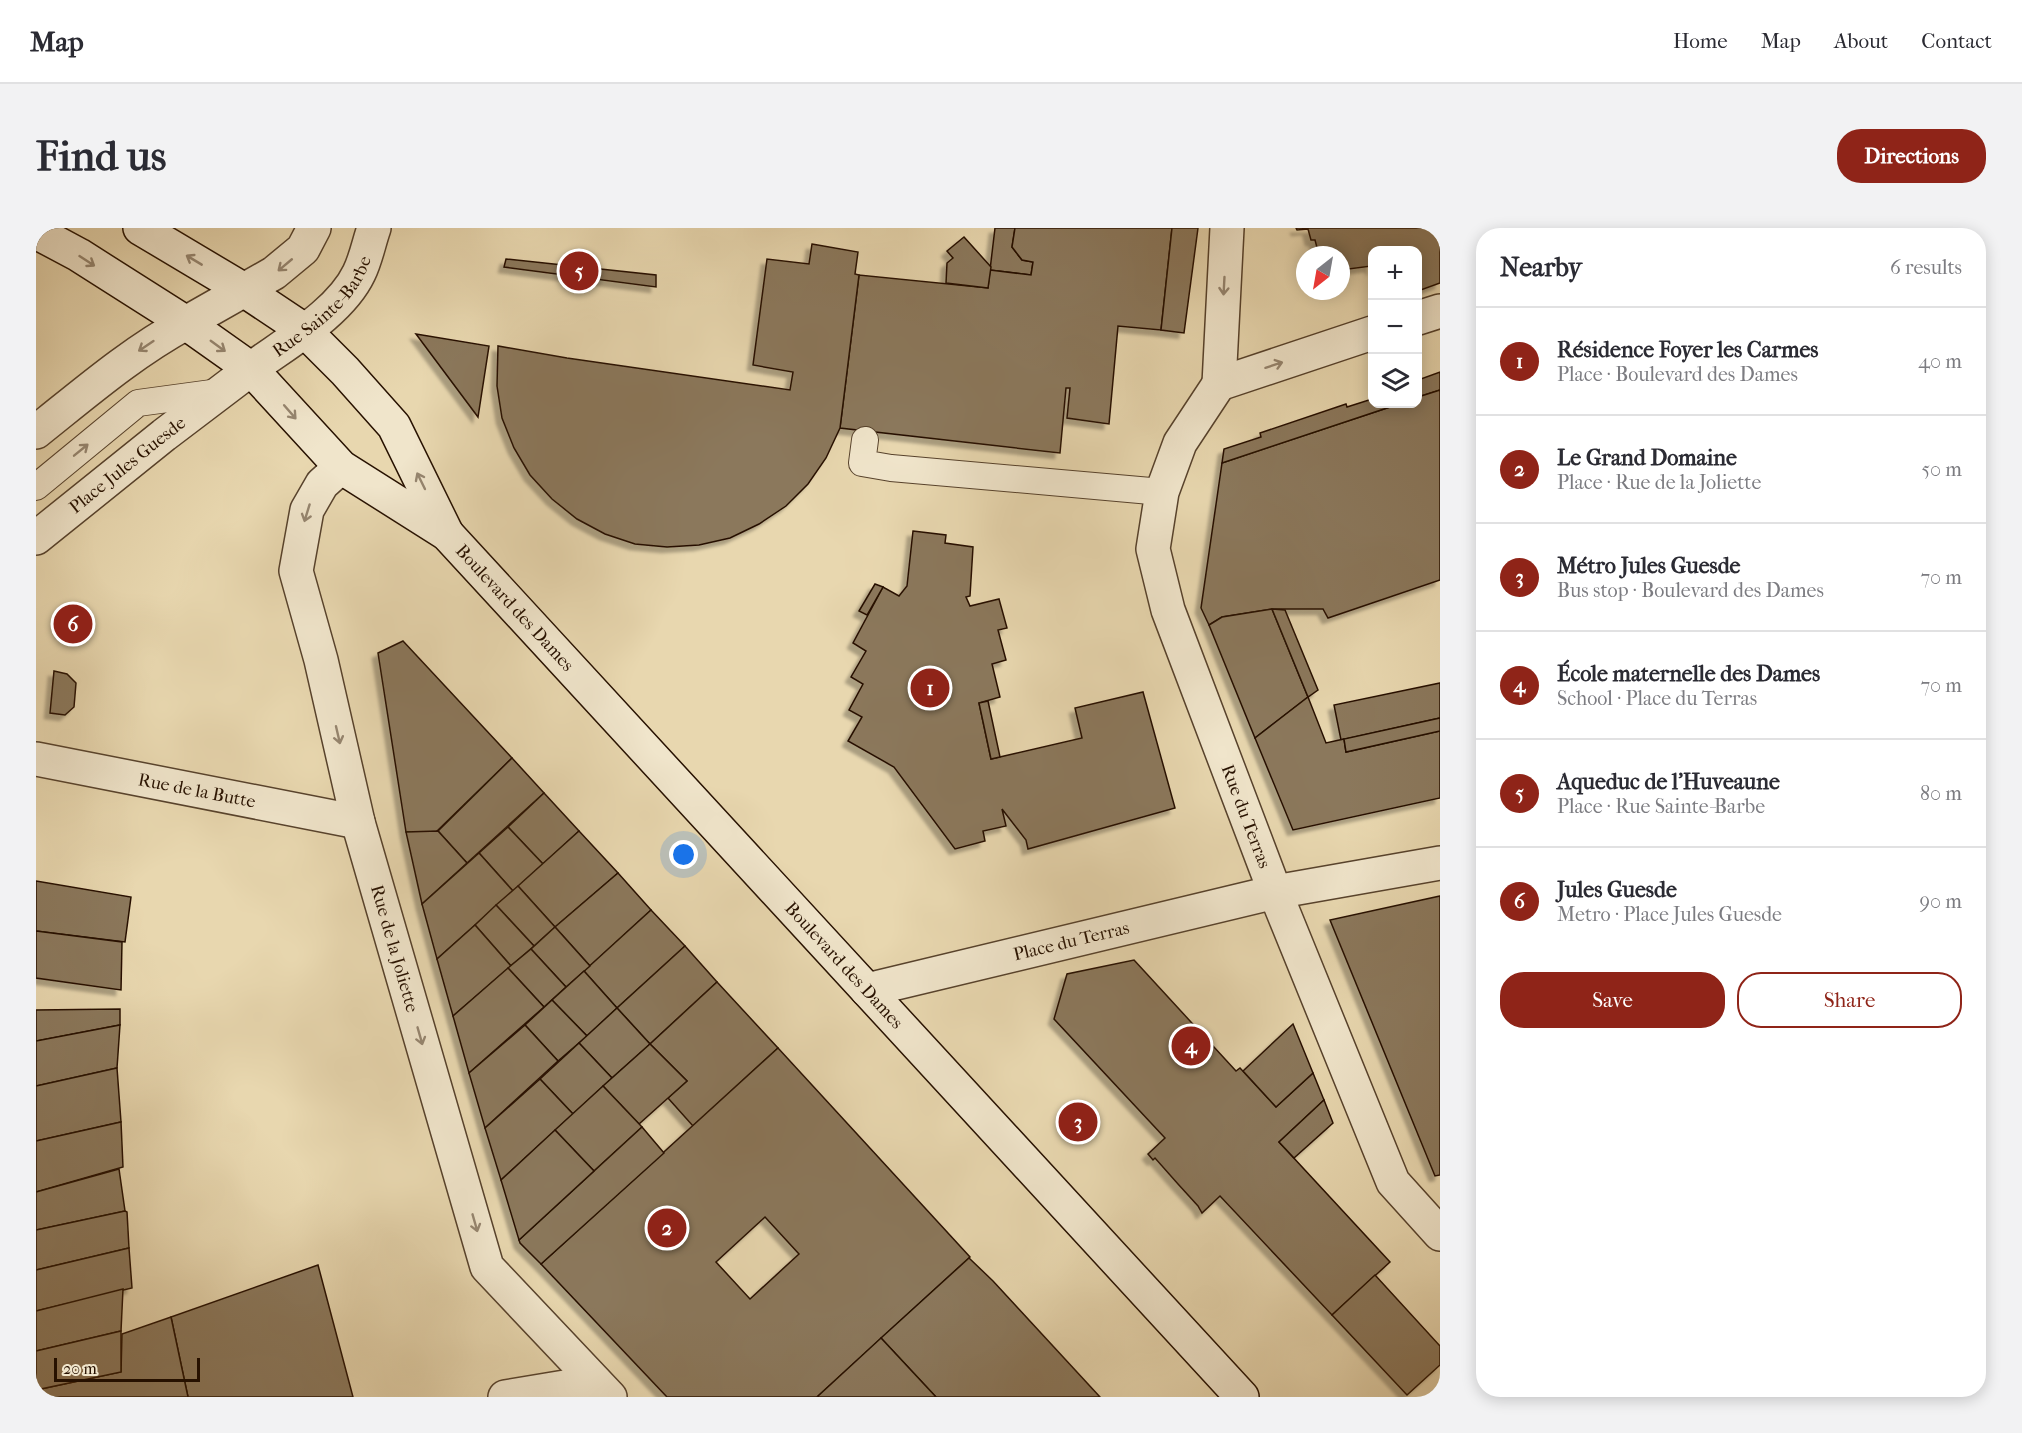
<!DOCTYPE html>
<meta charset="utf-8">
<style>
:root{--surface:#fff;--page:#f2f2f3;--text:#2b2b33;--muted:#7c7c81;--line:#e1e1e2;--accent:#8f2418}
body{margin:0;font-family:"IM FELL French Canon",serif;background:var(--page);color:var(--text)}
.controls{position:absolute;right:18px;top:18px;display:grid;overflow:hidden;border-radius:12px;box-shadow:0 3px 15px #0003}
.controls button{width:54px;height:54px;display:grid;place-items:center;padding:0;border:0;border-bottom:2px solid var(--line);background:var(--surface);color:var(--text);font:30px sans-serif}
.compass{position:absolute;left:1260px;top:18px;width:54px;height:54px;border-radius:50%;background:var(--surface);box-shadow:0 3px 15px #0003;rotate:211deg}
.scale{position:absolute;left:18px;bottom:15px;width:146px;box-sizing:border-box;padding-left:6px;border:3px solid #271100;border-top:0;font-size:16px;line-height:21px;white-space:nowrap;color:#271100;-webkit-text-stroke:4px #f0e5cb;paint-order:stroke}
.you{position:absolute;left:648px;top:627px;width:21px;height:21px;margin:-15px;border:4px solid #fff;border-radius:50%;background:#1a73e8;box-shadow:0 0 0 9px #1a73e833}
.badge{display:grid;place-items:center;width:39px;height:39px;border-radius:50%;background:var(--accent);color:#fff;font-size:20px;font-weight:700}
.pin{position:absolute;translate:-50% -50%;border:3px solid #fff;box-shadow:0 2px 6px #0006}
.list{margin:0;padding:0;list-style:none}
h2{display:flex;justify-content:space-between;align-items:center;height:78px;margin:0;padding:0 24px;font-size:26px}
h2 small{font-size:20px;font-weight:400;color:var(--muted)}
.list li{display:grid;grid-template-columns:39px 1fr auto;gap:18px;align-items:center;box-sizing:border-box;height:108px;padding:0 24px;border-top:2px solid var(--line)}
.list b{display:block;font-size:22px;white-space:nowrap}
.list p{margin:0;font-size:20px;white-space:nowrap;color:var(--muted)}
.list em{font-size:20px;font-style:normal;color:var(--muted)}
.actions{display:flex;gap:12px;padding:18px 24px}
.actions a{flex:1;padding:14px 0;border:2px solid var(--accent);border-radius:24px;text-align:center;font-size:21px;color:var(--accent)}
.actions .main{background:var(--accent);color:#fff}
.icon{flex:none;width:33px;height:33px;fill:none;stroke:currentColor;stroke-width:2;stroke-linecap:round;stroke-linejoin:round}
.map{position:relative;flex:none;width:1404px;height:1169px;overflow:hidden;border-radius:24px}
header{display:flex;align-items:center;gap:36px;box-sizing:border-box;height:84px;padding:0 30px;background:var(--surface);border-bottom:2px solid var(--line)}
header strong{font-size:28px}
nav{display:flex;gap:33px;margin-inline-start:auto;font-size:21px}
.intro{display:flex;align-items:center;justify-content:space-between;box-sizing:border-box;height:144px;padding:0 36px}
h1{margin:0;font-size:42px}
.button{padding:15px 27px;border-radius:24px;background:var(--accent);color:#fff;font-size:21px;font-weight:700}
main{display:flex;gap:36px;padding:0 36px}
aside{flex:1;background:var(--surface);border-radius:24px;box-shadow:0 3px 15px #0003}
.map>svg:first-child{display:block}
.building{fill:#8b785b;stroke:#271100;stroke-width:1.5;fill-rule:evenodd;filter:url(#shadow)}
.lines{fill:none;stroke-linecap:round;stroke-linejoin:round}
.service-casing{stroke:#57422c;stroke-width:28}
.pedestrian-casing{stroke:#57422c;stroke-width:36}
.minor-casing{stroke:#57422c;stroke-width:36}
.tertiary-casing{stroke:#57422c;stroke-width:36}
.secondary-casing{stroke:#271100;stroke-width:36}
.service{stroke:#f0e5cb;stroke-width:26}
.pedestrian{stroke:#f0e5cb;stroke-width:33}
.minor{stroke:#f0e5cb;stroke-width:33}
.tertiary{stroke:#f0e5cb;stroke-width:33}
.secondary{stroke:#f0e5cb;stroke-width:33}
.oneway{stroke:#968670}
.labels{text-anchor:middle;stroke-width:5;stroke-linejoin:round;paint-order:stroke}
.street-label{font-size:18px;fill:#271100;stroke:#f0e5cb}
</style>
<header>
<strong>Map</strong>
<nav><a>Home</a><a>Map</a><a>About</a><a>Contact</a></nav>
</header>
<div class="intro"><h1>Find us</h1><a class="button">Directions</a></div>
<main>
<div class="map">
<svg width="1404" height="1169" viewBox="0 0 1404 1169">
<defs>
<filter id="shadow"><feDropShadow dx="-5.5" dy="5.5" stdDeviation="1.5" flood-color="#0004"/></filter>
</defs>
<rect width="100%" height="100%" fill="#e8d7af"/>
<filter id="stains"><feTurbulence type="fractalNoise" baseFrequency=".00333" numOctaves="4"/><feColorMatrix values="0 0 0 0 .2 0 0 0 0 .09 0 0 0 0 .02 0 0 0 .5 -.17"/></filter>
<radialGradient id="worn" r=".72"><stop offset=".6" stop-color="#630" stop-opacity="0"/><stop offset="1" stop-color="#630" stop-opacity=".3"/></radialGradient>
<g class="building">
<path d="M 959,0 L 979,0 L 976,19 L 986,32 L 997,34 L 995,47 L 954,42 Z"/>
<path d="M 979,0 L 1136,0 L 1125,102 L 1082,98 L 1073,196 L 1031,190 L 1034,160 L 1030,160 L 1024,225 L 804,200 L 823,47 L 952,60 L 954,42 L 995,47 L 997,34 L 986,32 L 976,19 Z"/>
<path d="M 1136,0 L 1162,0 L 1148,105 L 1125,102 Z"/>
<path d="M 1260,0 L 1404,0 L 1404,55 L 1382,63 L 1382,22 L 1336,22 L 1336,42 L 1335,38 L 1305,42 L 1305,27 L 1283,27 L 1279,12 L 1275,12 L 1272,1 L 1261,2 Z"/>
<path d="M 928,9 L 955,39 L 952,60 L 910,55 L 911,35 L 917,30 L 911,23 Z"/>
<path d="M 776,16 L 822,24 L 819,46 L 823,47 L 804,200 L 790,230 L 772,256 L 750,278 L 723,296 L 694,310 L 663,317 L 631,319 L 599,316 L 569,306 L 541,291 L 516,271 L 494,247 L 478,220 L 466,190 L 461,158 L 462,118 L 531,130 L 754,162 L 757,144 L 717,137 L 731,31 L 773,36 Z"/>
<path d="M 470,31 L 620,47 L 620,59 L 468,39 Z"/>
<path d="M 380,106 L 453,118 L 442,189 Z"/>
<path d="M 1404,144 L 1404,162 L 1382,169 L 1382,152 Z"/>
<path d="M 1404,162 L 1404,352 L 1292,390 L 1287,381 L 1236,381 L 1186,389 L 1173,397 L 1165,380 L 1186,235 L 1363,176 L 1382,176 L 1382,169 Z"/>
<path d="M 1336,171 L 1336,176 L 1363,176 L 1186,235 L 1188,221 L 1225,209 L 1224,205 L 1310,176 L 1311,179 Z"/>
<path d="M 877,303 L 910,307 L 909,315 L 937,319 L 934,368 L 930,369 L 934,378 L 963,371 L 971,400 L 962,402 L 970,432 L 956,436 L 964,469 L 943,475 L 955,531 L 1046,510 L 1039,480 L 1107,464 L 1139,580 L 992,621 L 990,612 L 966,581 L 970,598 L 947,603 L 949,613 L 919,621 L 858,539 L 812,513 L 826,489 L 813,482 L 827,456 L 815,449 L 830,423 L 817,415 L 847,359 L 863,368 L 871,358 Z"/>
<path d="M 839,356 L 847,359 L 831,387 L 823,383 Z"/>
<path d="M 1236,381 L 1272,469 L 1219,510 L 1173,397 L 1186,389 Z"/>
<path d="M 1236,381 L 1249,382 L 1282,462 L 1272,469 Z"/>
<path d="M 367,413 L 476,530 L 400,604 L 370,604 L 342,425 Z"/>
<path d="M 18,443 L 31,446 L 40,455 L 38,479 L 29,487 L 14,485 Z"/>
<path d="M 1404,455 L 1404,490 L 1305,512 L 1298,477 Z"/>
<path d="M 1272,469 L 1290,515 L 1308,511 L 1310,524 L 1404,503 L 1404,570 L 1257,602 L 1219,510 Z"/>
<path d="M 952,473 L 964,529 L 955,531 L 943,475 Z"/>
<path d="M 1404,490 L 1404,503 L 1310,524 L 1308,511 Z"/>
<path d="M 476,530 L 508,565 L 431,635 L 402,603 Z"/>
<path d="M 508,565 L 543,603 L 507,636 L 472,599 Z"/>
<path d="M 472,599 L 507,636 L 477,663 L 443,625 Z"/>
<path d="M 402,603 L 431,635 L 386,676 L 370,604 Z"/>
<path d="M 543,603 L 582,645 L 519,699 L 482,658 Z"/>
<path d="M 443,625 L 477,663 L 401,731 L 386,676 Z"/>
<path d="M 582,645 L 615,682 L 554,738 L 519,699 Z"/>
<path d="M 0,653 L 95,669 L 89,714 L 0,703 Z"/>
<path d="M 482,658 L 519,699 L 498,718 L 460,677 Z"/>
<path d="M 1404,668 L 1404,947 L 1399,948 L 1294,692 Z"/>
<path d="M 460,677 L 498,718 L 475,738 L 439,697 Z"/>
<path d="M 615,682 L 649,718 L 581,780 L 548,743 Z"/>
<path d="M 439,697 L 475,738 L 417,788 L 401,731 Z"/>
<path d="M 519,699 L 554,738 L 530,759 L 495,721 Z"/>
<path d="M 0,703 L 86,714 L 85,762 L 0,750 Z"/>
<path d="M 649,718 L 681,754 L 614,816 L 581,780 Z"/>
<path d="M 495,721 L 530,759 L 508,779 L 472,740 Z"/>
<path d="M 1098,732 L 1200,843 L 1204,840 L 1240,879 L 1277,845 L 1288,872 L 1243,914 L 1354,1034 L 1296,1087 L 1184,968 L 1166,985 L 1162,978 L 1142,956 L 1119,930 L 1117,932 L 1112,926 L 1129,910 L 1018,791 L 1031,746 Z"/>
<path d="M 472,740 L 508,779 L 433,845 L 417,788 Z"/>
<path d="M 548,743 L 581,780 L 551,808 L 516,772 Z"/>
<path d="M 681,754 L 742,820 L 657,898 L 632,870 L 651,853 L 614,816 Z"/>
<path d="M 516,772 L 551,808 L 522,833 L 489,797 Z"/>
<path d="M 581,780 L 614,816 L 576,850 L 543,815 Z"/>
<path d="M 84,781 L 84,797 L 0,813 L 0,782 Z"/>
<path d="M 1257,796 L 1277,845 L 1240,879 L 1207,843 Z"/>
<path d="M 84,797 L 81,840 L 0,858 L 0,813 Z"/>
<path d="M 489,797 L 522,833 L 449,900 L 433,845 Z"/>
<path d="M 543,815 L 576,850 L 537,886 L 504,851 Z"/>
<path d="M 614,816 L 651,853 L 603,896 L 567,858 Z"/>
<path d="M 742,820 L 934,1029 L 781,1169 L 631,1169 L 505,1036 ZM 729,989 L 763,1026 L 714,1071 L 680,1034 Z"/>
<path d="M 81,840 L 85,894 L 0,913 L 0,858 Z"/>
<path d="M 504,851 L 537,886 L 465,952 L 449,900 Z"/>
<path d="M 567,858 L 606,899 L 558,943 L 519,902 Z"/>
<path d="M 1288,872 L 1297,895 L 1258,930 L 1243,914 Z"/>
<path d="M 85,894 L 87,939 L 0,964 L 0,913 Z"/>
<path d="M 606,899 L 628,925 L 505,1036 L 484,1015 L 483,1012 Z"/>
<path d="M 519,902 L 558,943 L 483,1012 L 465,952 Z"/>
<path d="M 83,941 L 89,983 L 0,1002 L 0,964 Z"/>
<path d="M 89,983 L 91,984 L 93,1020 L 0,1042 L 0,1002 Z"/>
<path d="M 93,1020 L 96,1060 L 0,1083 L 0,1042 Z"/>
<path d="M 933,1030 L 957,1053 L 1064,1169 L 900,1169 L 845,1110 Z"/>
<path d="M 282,1037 L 317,1169 L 152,1169 L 135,1089 Z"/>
<path d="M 1339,1047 L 1404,1118 L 1404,1137 L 1371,1167 L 1296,1087 Z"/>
<path d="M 87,1061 L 85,1103 L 0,1123 L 0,1083 Z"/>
<path d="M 135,1089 L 152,1169 L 0,1169 L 0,1162 L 85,1144 L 86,1106 Z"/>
<path d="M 85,1103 L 85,1144 L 0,1162 L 0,1123 Z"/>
<path d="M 845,1110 L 900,1169 L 781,1169 Z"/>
</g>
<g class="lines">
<defs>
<g id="service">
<path d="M 829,212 L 826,235 L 855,240 L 1126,264"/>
<path d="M 0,259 L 102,175 L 183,164"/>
</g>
<g id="pedestrian">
<path id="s1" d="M 0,531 L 322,594"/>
</g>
<g id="minor">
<path d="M 1382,90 L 1404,83"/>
<path d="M 150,95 L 238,45 L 267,21 L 278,0"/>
<path id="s2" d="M 215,141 C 250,115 304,85 323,45 C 330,31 333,14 338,0"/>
<path id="s3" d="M 1183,156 L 1144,215 L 1126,264 L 1117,321 L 1132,382 L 1239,664 L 1357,954 L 1404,1006"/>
<path d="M 1183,156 L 1336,105"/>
<path d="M 1183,156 L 1191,0"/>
<path id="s4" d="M 305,239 L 286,256 L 271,282 L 260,343 L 285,432 L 322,594 L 451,1039 L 574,1169"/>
<path id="s5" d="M 831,762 L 1239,664 L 1404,635"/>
<path d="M 469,1169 L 559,1154"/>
</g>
<g id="tertiary">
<path d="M 0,204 C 49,165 95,125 150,95"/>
<path id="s6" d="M 0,310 L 128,207 L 215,141"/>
</g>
<g id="secondary">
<path d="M 104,0 L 208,62 L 268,102 L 309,143 L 358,198 L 411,306"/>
<path id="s7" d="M 0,4 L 43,27 L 150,95 L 215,141 L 305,239 L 411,306 L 1206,1169"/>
</g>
</defs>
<use href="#service" class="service-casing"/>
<use href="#pedestrian" class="pedestrian-casing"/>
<use href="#minor" class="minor-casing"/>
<use href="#tertiary" class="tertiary-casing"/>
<use href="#secondary" class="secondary-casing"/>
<use href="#service" class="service"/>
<use href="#pedestrian" class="pedestrian"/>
<use href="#minor" class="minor"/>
<use href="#tertiary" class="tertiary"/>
<use href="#secondary" class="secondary"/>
</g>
<defs><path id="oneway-shaft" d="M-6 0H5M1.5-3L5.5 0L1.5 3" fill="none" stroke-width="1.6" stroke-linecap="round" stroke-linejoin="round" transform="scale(1.5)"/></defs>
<g class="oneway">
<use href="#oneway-shaft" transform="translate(158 32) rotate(-149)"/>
<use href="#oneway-shaft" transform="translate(51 33) rotate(33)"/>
<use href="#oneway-shaft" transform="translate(249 37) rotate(140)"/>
<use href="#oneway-shaft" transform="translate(1188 58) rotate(93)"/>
<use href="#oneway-shaft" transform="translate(110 118) rotate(146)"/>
<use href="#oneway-shaft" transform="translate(182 118) rotate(36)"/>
<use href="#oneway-shaft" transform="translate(1238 137) rotate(-18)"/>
<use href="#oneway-shaft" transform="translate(254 184) rotate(49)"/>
<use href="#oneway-shaft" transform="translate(45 222) rotate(-39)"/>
<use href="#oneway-shaft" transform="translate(385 253) rotate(-116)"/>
<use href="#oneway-shaft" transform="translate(271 285) rotate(107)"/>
<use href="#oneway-shaft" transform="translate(302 507) rotate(77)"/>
<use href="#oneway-shaft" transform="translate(384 808) rotate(74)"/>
<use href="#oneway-shaft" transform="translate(439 995) rotate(74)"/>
</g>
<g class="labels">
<g class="street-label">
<text dy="6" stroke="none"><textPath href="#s2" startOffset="96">Rue Sainte-Barbe</textPath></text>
<text dy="6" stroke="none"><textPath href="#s6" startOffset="117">Place Jules Guesde</textPath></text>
<text dy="6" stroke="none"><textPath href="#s7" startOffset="614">Boulevard des Dames</textPath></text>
<text dy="6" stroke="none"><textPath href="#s1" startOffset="164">Rue de la Butte</textPath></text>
<text dy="6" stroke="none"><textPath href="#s3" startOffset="464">Rue du Terras</textPath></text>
<text dy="6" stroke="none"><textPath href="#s5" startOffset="210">Place du Terras</textPath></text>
<text dy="6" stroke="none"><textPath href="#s4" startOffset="508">Rue de la Joliette</textPath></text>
<text dy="6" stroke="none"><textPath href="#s7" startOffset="1100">Boulevard des Dames</textPath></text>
</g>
</g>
<rect width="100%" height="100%" filter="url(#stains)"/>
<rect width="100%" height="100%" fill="url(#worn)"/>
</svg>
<div class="controls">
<button>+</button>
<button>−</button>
<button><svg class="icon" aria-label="layers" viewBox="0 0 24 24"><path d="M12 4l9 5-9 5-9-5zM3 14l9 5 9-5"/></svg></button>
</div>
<svg class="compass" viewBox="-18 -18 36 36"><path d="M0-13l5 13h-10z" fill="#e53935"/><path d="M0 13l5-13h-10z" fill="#7c7c81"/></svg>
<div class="scale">20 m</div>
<div class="you"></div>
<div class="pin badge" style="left:894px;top:460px">1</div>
<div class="pin badge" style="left:631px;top:1000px">2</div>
<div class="pin badge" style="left:1042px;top:894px">3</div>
<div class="pin badge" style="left:1155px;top:818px">4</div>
<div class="pin badge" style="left:543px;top:43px">5</div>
<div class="pin badge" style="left:37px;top:396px">6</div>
</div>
<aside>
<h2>Nearby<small>6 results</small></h2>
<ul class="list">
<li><span class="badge">1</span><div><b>Résidence Foyer les Carmes</b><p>Place · Boulevard des Dames</p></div><em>40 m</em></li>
<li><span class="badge">2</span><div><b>Le Grand Domaine</b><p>Place · Rue de la Joliette</p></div><em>50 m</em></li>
<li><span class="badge">3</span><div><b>Métro Jules Guesde</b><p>Bus stop · Boulevard des Dames</p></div><em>70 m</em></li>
<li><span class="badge">4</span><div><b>École maternelle des Dames</b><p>School · Place du Terras</p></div><em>70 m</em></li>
<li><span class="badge">5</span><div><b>Aqueduc de l'Huveaune</b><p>Place · Rue Sainte-Barbe</p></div><em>80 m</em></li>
<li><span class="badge">6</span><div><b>Jules Guesde</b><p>Metro · Place Jules Guesde</p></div><em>90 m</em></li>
</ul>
<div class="actions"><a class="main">Save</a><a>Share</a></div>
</aside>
</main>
